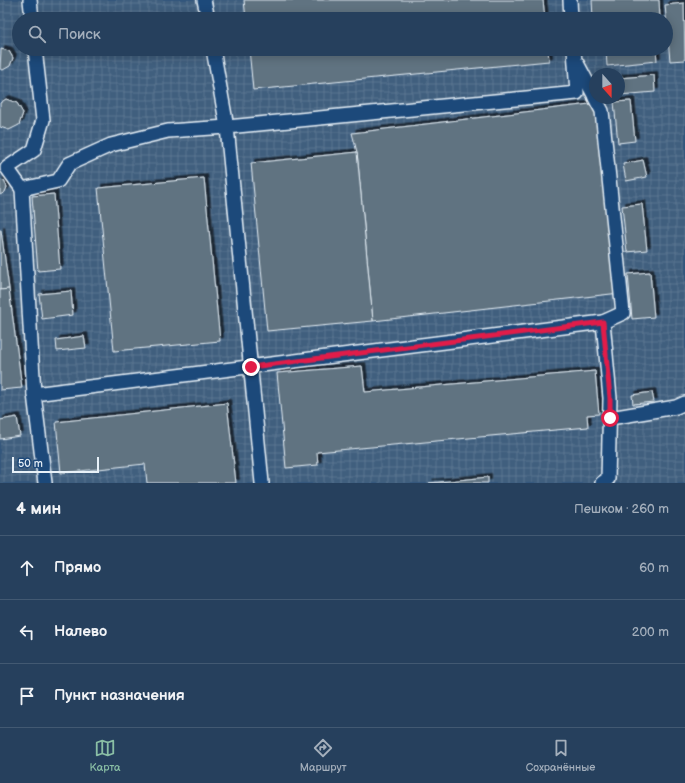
<!DOCTYPE html>
<html lang="ru">
<meta charset="utf-8">
<style>
:root{--surface:#26405d;--page:#2e4763;--text:#f1f3f6;--muted:#a4afbc;--line:#425972;--accent:#8abfa5}
body{margin:0;font-family:"Balsamiq Sans",sans-serif;background:var(--page);color:var(--text)}
.compass{position:absolute;left:589px;top:68px;width:36px;height:36px;border-radius:50%;background:var(--surface);box-shadow:0 2px 10px #0003;rotate:159deg}
.scale{position:absolute;left:12px;bottom:10px;width:87px;box-sizing:border-box;padding-left:4px;border:2px solid #e8f1f8;border-top:0;font-size:11px;line-height:14px;white-space:nowrap;color:#e8f1f8;-webkit-text-stroke:3px #1f4a7a;paint-order:stroke}
.stop{position:absolute;width:12px;height:12px;margin:-9px;border:3px solid #e11d48;border-radius:50%;background:#fff}
.stop.end{background:#e11d48;border-color:#fff;box-shadow:0 1px 4px #0008}
.list{margin:0;padding:0;list-style:none}
h2{display:flex;justify-content:space-between;align-items:center;height:52px;margin:0;padding:0 16px;font-size:17px}
h2 small{font-size:13px;font-weight:400;color:var(--muted)}
.list li{display:grid;grid-template-columns:26px 1fr auto;gap:12px;align-items:center;box-sizing:border-box;height:64px;padding:0 16px;border-top:1px solid var(--line)}
.list b{display:block;font-size:15px;white-space:nowrap}
.list em{font-size:13px;font-style:normal;color:var(--muted)}
.icon{flex:none;width:22px;height:22px;fill:none;stroke:currentColor;stroke-width:2;stroke-linecap:round;stroke-linejoin:round}
.map{position:relative;flex:none;width:685px;height:483px;overflow:hidden}
.search{position:absolute;background:var(--surface);box-shadow:0 2px 10px #0003;left:12px;right:12px;top:12px;height:44px;display:flex;align-items:center;gap:10px;box-sizing:border-box;padding:0 14px;border-radius:22px;color:var(--muted);font-size:15px}
.sheet{height:244px;background:var(--surface)}
nav{display:flex;justify-content:space-around;align-items:center;box-sizing:border-box;height:56px;border-top:1px solid var(--line);background:var(--surface);font-size:11px;color:var(--muted)}
nav a{display:grid;justify-items:center;gap:2px}
nav .on{color:var(--accent)}
.map>svg:first-child{display:block}
.industrial{fill:url(#industrial-grid);fill-rule:evenodd}
.building{fill:#607381;stroke:#e8f1f8;filter:url(#shadow)}
.lines{fill:none;stroke-linecap:round;stroke-linejoin:round}
.minor-casing{stroke:#e8f1f8;stroke-width:16}
.minor{stroke:#1f4a7a;stroke-width:13}
.route{stroke:#e11d48;stroke-width:5}
</style>
<div class="map">
<svg width="685" height="483" viewBox="0 0 685 483">
<defs>
<pattern id="industrial-grid" width="8" height="8" patternUnits="userSpaceOnUse"><rect width="8" height="8" fill="#405f7e"/><path d="M0 4h8M4 0v8" fill="none" stroke="#5c7691"/></pattern>
<filter id="shadow"><feDropShadow dx="3.5" dy="-3.5" stdDeviation="0" flood-color="#0009"/></filter>
</defs>
<rect width="100%" height="100%" fill="#32567c"/>
<filter id="ink" filterUnits="userSpaceOnUse"><feTurbulence type="fractalNoise" baseFrequency=".025" numOctaves="2"/><feDisplacementMap in="SourceGraphic" scale="8" xChannelSelector="R" yChannelSelector="G"/><feConvolveMatrix kernelMatrix="1 2 1 2 8 2 1 2 1" color-interpolation-filters="sRGB"/></filter>
<g filter="url(#ink)">
<path class="industrial" d="M 0,0 L 685,0 L 685,483 L 0,483 ZM 19,19 L 666,19 L 666,49 L 19,49 ZM 595,74 L 619,74 L 619,98 L 595,98 Z"/>
<g class="building">
<path d="M 244,0 L 543,0 L 545,19 L 246,19 Z"/>
<path d="M 592,0 L 659,0 L 660,19 L 593,19 Z"/>
<path d="M 684,3 L 685,60 L 670,61 L 665,5 Z"/>
<path d="M 1,49 L 9,51 L 13,58 L 10,66 L 3,70 L 0,69 Z"/>
<path d="M 249,49 L 548,49 L 549,61 L 253,90 Z"/>
<path d="M 596,49 L 656,49 L 657,61 L 607,66 L 606,51 L 597,52 Z"/>
<path d="M 654,75 L 655,92 L 619,95 L 619,78 Z"/>
<path d="M 6,99 L 17,103 L 23,113 L 19,125 L 9,130 L 0,127 L 0,103 Z"/>
<path d="M 631,101 L 635,141 L 618,143 L 614,102 Z"/>
<path d="M 598,103 L 620,293 L 373,321 L 357,152 L 352,133 Z"/>
<path d="M 357,152 L 373,321 L 267,331 L 251,163 Z"/>
<path d="M 643,160 L 647,177 L 626,181 L 623,164 Z"/>
<path d="M 204,178 L 220,341 L 114,351 L 98,188 Z"/>
<path d="M 0,180 L 4,181 L 7,187 L 5,192 L 0,195 Z"/>
<path d="M 54,194 L 60,269 L 38,271 L 32,196 Z"/>
<path d="M 642,204 L 647,250 L 627,252 L 622,206 Z"/>
<path d="M 0,230 L 1,230 L 9,289 L 0,290 Z"/>
<path d="M 650,272 L 654,317 L 632,319 L 628,274 Z"/>
<path d="M 9,289 L 22,388 L 0,390 L 0,290 Z"/>
<path d="M 71,291 L 73,315 L 42,319 L 39,294 Z"/>
<path d="M 84,336 L 86,348 L 57,351 L 56,340 Z"/>
<path d="M 362,366 L 365,392 L 595,371 L 599,414 L 587,415 L 588,427 L 317,452 L 318,465 L 286,468 L 277,373 Z"/>
<path d="M 652,392 L 654,402 L 633,404 L 632,395 Z"/>
<path d="M 227,403 L 236,483 L 147,483 L 145,464 L 61,473 L 56,422 Z"/>
<path d="M 17,417 L 20,436 L 0,439 L 0,420 Z"/>
<path d="M 488,477 L 488,483 L 429,483 Z"/>
</g>
<g class="lines">
<defs>
<g id="minor">
<path d="M 30,0 L 32,19"/>
<path d="M 204,0 L 208,19"/>
<path d="M 570,0 L 571,19"/>
<path d="M 213,49 L 227,127 L 168,131 L 111,145 L 69,164 L 58,181 L 22,189 L 34,394 L 603,322"/>
<path d="M 577,63 L 595,97"/>
<path d="M 595,98 L 602,111 L 623,313 L 603,322 L 610,398 L 608,479 L 602,483"/>
<path d="M 22,189 L 7,168 L 34,150 L 43,120 L 35,49"/>
<path d="M 34,394 L 45,483"/>
<path d="M 610,418 L 676,407 L 685,403"/>
<path d="M 262,483 L 227,127 L 577,93 L 574,49"/>
</g>
</defs>
<use href="#minor" class="minor-casing"/>
<use href="#minor" class="minor"/>
</g>
</g>
<g class="lines" filter="url(#ink)">
<path class="route" d="M 251,367 L 603,322 L 610,398 L 610,418"/>
</g>
</svg>
<svg class="compass" viewBox="-18 -18 36 36"><path d="M0-13l5 13h-10z" fill="#e53935"/><path d="M0 13l5-13h-10z" fill="#a4afbc"/></svg>
<div class="scale">50 m</div>
<div class="stop" style="left:610px;top:418px"></div>
<div class="stop end" style="left:251px;top:367px"></div>
<div class="search"><svg class="icon" aria-label="search" viewBox="0 0 24 24"><circle cx="10" cy="10" r="6"/><path d="M15 15l6 6"/></svg>Поиск</div>
</div>
<section class="sheet">
<h2>4 мин<small>Пешком · 260 m</small></h2>
<ul class="list">
<li><svg class="icon" aria-label="ahead" viewBox="0 0 24 24"><path d="M12 20V5M6 11l6-6 6 6"/></svg><div><b>Прямо</b></div><em>60 m</em></li>
<li><svg class="icon" aria-label="left" viewBox="0 0 24 24"><path d="M17 20v-9H6M10 6l-5 5 5 5"/></svg><div><b>Налево</b></div><em>200 m</em></li>
<li><svg class="icon" aria-label="arrive" viewBox="0 0 24 24"><path d="M6 21V4h12l-3 4 3 4H6"/></svg><div><b>Пункт назначения</b></div></li>
</ul>
</section>
<nav>
<a class="on"><svg class="icon" aria-label="map" viewBox="0 0 24 24"><path d="M3 6l6-2 6 2 6-2v14l-6 2-6-2-6 2zM9 4v14M15 6v14"/></svg>Карта</a>
<a><svg class="icon" aria-label="directions" viewBox="0 0 24 24"><path d="M12 3l9 9-9 9-9-9zM9 14v-3h6M13 9l2 2-2 2"/></svg>Маршрут</a>
<a><svg class="icon" aria-label="saved" viewBox="0 0 24 24"><path d="M7 4h10v16l-5-4-5 4z"/></svg>Сохранённые</a>
</nav>
